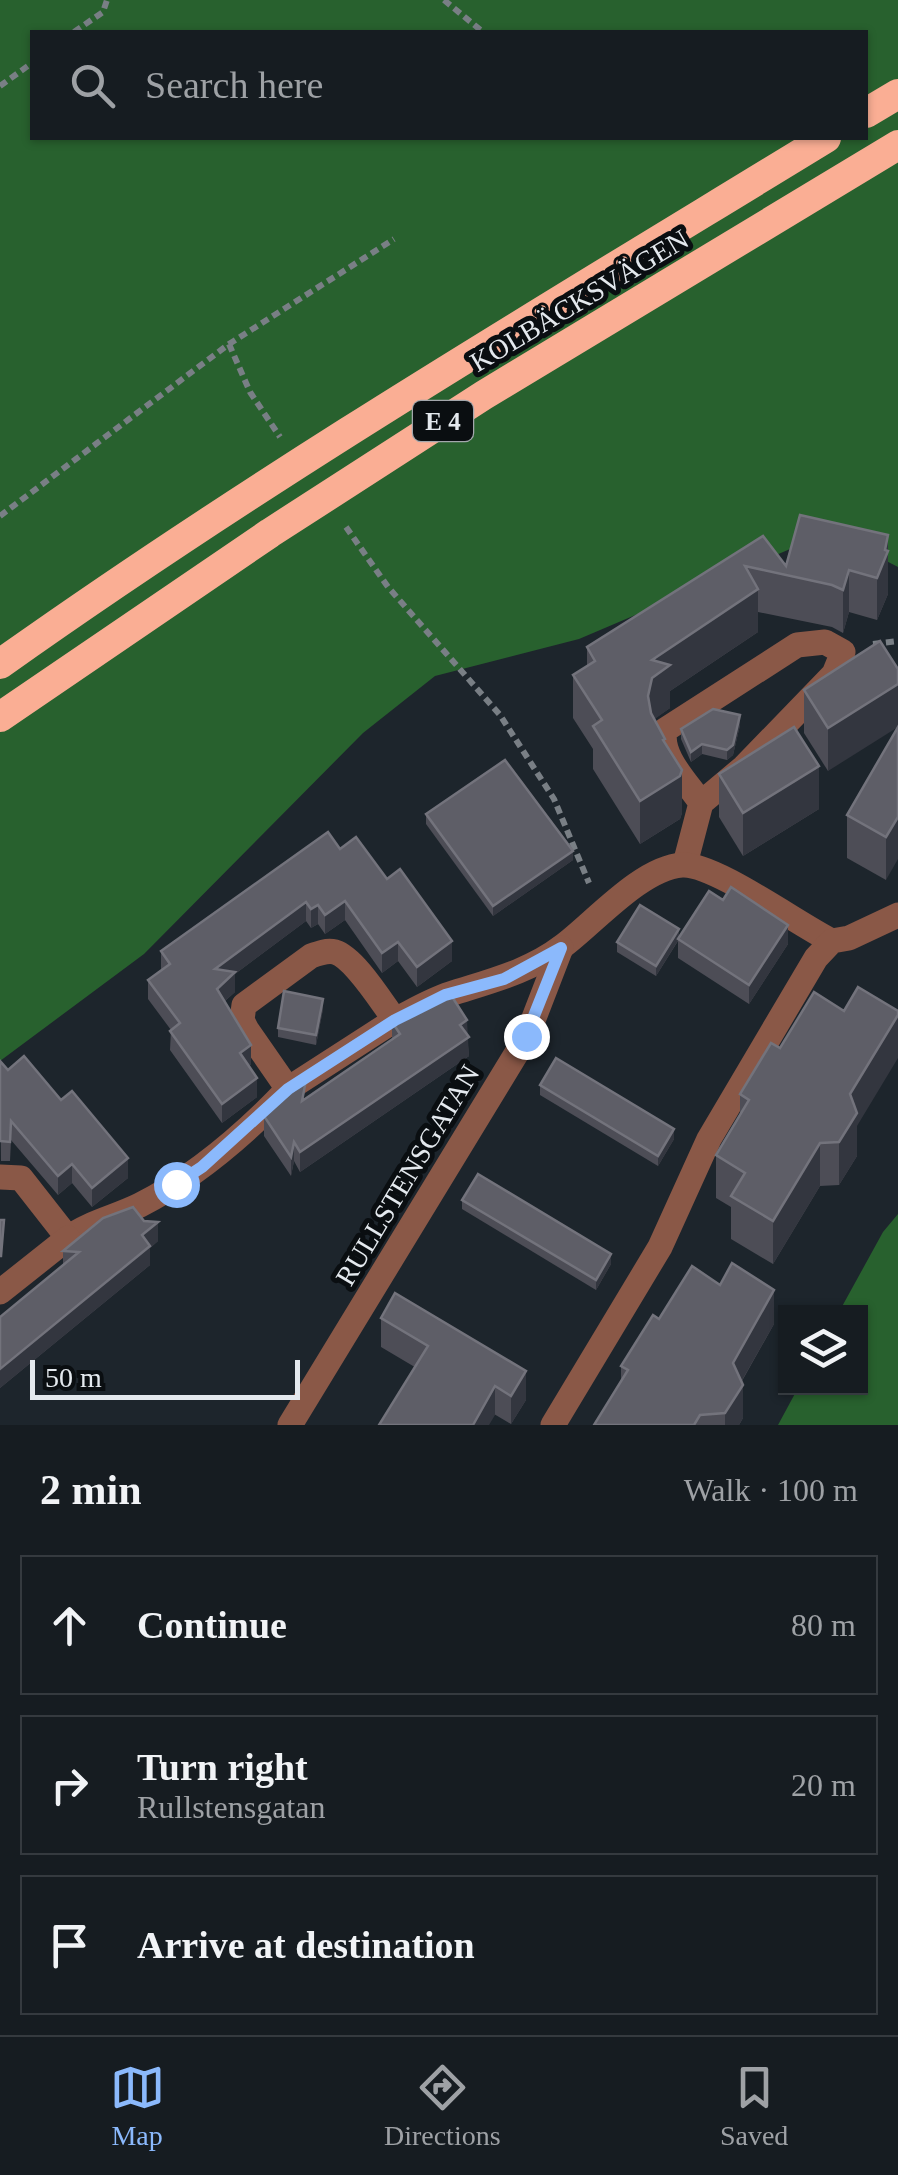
<!DOCTYPE html>
<meta charset="utf-8">
<style>
:root{--surface:#161c21;--page:#23292e;--text:#f1f3f6;--muted:#9ea1a5;--line:#353a3f;--accent:#8bb9fc}
body{margin:0;font-family:"Times New Roman",serif;background:var(--page);color:var(--text)}
.controls{position:absolute;right:30px;bottom:30px;display:grid;overflow:hidden;border-radius:0px;box-shadow:0 2px 8px #0004}
.controls button{width:90px;height:90px;display:grid;place-items:center;padding:0;border:0;border-bottom:2px solid var(--line);background:var(--surface);color:var(--text);font:50px sans-serif}
.scale{position:absolute;left:30px;bottom:25px;width:270px;box-sizing:border-box;padding-left:10px;border:5px solid #e4e9ee;border-top:0;font-size:28px;line-height:35px;white-space:nowrap;color:#e4e9ee;-webkit-text-stroke:8px #0a0e11;paint-order:stroke}
.stop{position:absolute;width:30px;height:30px;margin:-22px;border:8px solid #8bb9fc;border-radius:50%;background:#fff}
.stop.end{background:#8bb9fc;border-color:#fff;box-shadow:0 2px 10px #0008}
.list{margin:0;padding:0;list-style:none}
h2{display:flex;justify-content:space-between;align-items:center;height:130px;margin:0;padding:0 40px;font-size:42px}
h2 small{font-size:32px;font-weight:400;color:var(--muted)}
.list li{display:grid;grid-template-columns:65px 1fr auto;gap:30px;align-items:center;box-sizing:border-box;height:140px;margin:0 20px 20px;padding:0 20px;border:2px solid var(--line);border-radius:0px}
.list b{display:block;font-size:38px;white-space:nowrap}
.list p{margin:0;font-size:32px;white-space:nowrap;color:var(--muted)}
.list em{font-size:32px;font-style:normal;color:var(--muted)}
.icon{flex:none;width:55px;height:55px;fill:none;stroke:currentColor;stroke-width:2;stroke-linecap:round;stroke-linejoin:round}
.map{position:relative;flex:none;width:898px;height:1425px;overflow:hidden}
.search{position:absolute;background:var(--surface);box-shadow:0 2px 8px #0004;left:30px;right:30px;top:30px;height:110px;display:flex;align-items:center;gap:25px;box-sizing:border-box;padding:0 35px;border-radius:0px;color:var(--muted);font-size:38px}
.sheet{height:610px;background:var(--surface)}
nav{display:flex;justify-content:space-around;align-items:center;box-sizing:border-box;height:140px;border-top:2px solid var(--line);background:var(--surface);font-size:28px;color:var(--muted)}
nav a{display:grid;justify-items:center;gap:5px}
nav .on{color:var(--accent)}
.map>svg:first-child{display:block}
.forest{fill:#28612e;fill-rule:evenodd}
.lines{fill:none;stroke-linecap:round;stroke-linejoin:round}
.path{stroke:#797f85;stroke-width:6;stroke-dasharray:8 5;stroke-linecap:butt}
.street{stroke:#8a5847;stroke-width:25}
.highway{stroke:#faae94;stroke-width:30}
.wall{fill:#4d4d56}
.shaded-wall{fill:#33363f}
.building{fill:#5e5e67;stroke:#73737c;stroke-width:2.5}
.route{stroke:#8bb9fc;stroke-width:12}
.labels{text-anchor:middle;stroke-width:10;stroke-linejoin:round;paint-order:stroke}
.shield{fill:#0a0e11;stroke:#a3a7ac;stroke-width:2.5}
.shield-label{font-size:25px;font-weight:bold;fill:#e4e9ee}
.street-label{font-size:28px;fill:#e4e9ee;stroke:#0a0e11}
</style>
<div class="map">
<svg width="898" height="1425" viewBox="0 0 898 1425">
<rect width="100%" height="100%" fill="#1d252c"/>
<g class="forest">
<path d="M 0,0 L 898,0 L 898,567 L 830,532 L 579,639 L 435,676 L 363,733 L 144,954 L 0,1061 ZM 32,32 L 866,32 L 866,138 L 32,138 Z"/>
<path d="M 898,1214 L 898,1425 L 778,1425 L 798,1388 L 860,1388 L 860,1312 L 839,1312 L 883,1232 Z"/>
</g>
<g class="lines">
<g class="path">
<path d="M 444,0 L 483,32"/>
<path d="M 74,32 L 103,12 L 107,0"/>
<path d="M 0,86 L 32,63"/>
<path d="M 229,344 L 250,392 L 280,437"/>
<path d="M 0,516 L 229,344 L 394,239"/>
<path d="M 346,527 L 388,587 L 500,715 L 554,799 L 589,883"/>
<path d="M 873,644 L 898,641"/>
</g>
<g class="street">
<path d="M 685,864 L 701,803 L 744,767 L 834,674 L 843,652 L 825,642 L 797,645 L 665,730 C 659,756 688,783 701,803"/>
<path d="M 288,1089 L 395,1020"/>
<path d="M 0,1177 L 21,1178 L 68,1238 C 90,1222 116,1217 140,1205 C 195,1177 245,1134 288,1089 L 247,1030 L 242,1020 L 244,1005 L 311,956 C 319,953 327,950 335,952 C 355,958 382,1003 395,1020 C 413,1011 431,1000 450,994 C 490,981 529,972 563,946 C 594,923 641,868 682,865 C 714,863 799,925 832,941"/>
<path d="M 0,1292 L 68,1238"/>
<path d="M 290,1425 L 527,1036 L 561,948"/>
<path d="M 553,1425 L 660,1247 L 709,1139 L 816,958 L 832,941 L 849,938 L 898,915"/>
</g>
<g class="highway">
<path d="M 866,113 L 898,94"/>
<path d="M 0,664 C 266,475 548,308 826,138"/>
<path d="M 0,717 L 270,533 L 484,395 L 898,145"/>
</g>
</g>
<g class="wall">
<path d="M 888,535 L 888,594 L 877,620 L 849,612 L 843,633 L 832,627 L 758,612 L 758,632 L 670,691 L 670,708 L 654,719 L 665,744 L 682,813 L 680,819 L 640,844 L 593,769 L 593,749 L 573,718 L 573,675 L 587,666 L 587,647 L 763,536 L 786,566 Z"/>
<path d="M 898,669 L 828,771 L 804,733 L 804,690 Z"/>
<path d="M 740,725 L 733,755 L 727,760 L 702,754 L 691,762 L 681,739 L 681,729 Z"/>
<path d="M 898,727 L 886,880 L 847,858 L 847,815 Z"/>
<path d="M 719,774 L 819,809 L 743,856 L 719,817 Z"/>
<path d="M 426,814 L 573,860 L 493,916 L 426,824 Z"/>
<path d="M 340,849 L 387,879 L 452,961 L 417,987 L 398,961 L 382,973 L 345,920 L 325,934 L 318,924 L 311,928 L 306,921 L 235,974 L 235,992 L 225,1001 L 251,1064 L 249,1066 L 257,1097 L 222,1123 L 170,1050 L 171,1030 L 148,999 L 148,980 L 161,971 L 161,951 Z"/>
<path d="M 679,937 L 788,944 L 749,1004 L 678,958 L 678,941 L 656,976 L 617,952 L 617,942 Z"/>
<path d="M 323,1009 L 316,1045 L 278,1037 L 278,1028 Z"/>
<path d="M 392,1022 L 467,1035 L 469,1056 L 300,1172 L 294,1161 L 291,1176 L 264,1136 L 264,1116 L 306,1098 L 392,1039 Z"/>
<path d="M 0,1061 L 8,1070 L 128,1178 L 92,1207 L 72,1183 L 58,1195 L 11,1140 L 10,1161 L 1,1161 Z"/>
<path d="M 540,1085 L 674,1139 L 658,1166 L 540,1095 Z"/>
<path d="M 740,1094 L 857,1126 L 857,1156 L 839,1185 L 820,1186 L 773,1264 L 731,1239 L 731,1207 L 716,1198 L 716,1155 L 740,1114 Z"/>
<path d="M 462,1200 L 611,1264 L 596,1290 L 462,1209 Z"/>
<path d="M 158,1241 L 150,1248 L 150,1265 L 0,1388 L 0,1317 L 63,1265 L 63,1251 Z"/>
<path d="M 381,1318 L 526,1400 L 511,1424 L 381,1347 Z"/>
<path d="M 659,1319 L 774,1324 L 742,1381 L 743,1418 L 739,1425 L 594,1425 L 621,1381 L 621,1366 Z"/>
</g>
<g class="shaded-wall">
<path d="M 888,535 L 888,594 L 877,620 L 877,578 Z"/>
<path d="M 849,570 L 849,612 L 843,633 L 843,590 Z"/>
<path d="M 758,589 L 758,632 L 670,691 L 670,708 L 652,721 L 648,696 L 652,660 Z"/>
<path d="M 898,684 L 898,727 L 828,771 L 828,728 Z"/>
<path d="M 740,715 L 740,725 L 733,755 L 727,760 L 727,750 Z"/>
<path d="M 702,744 L 702,754 L 691,762 L 691,752 Z"/>
<path d="M 819,766 L 819,809 L 743,856 L 743,813 Z"/>
<path d="M 682,770 L 682,813 L 680,819 L 640,844 L 640,801 Z"/>
<path d="M 898,817 L 898,859 L 886,880 L 886,837 Z"/>
<path d="M 573,851 L 573,860 L 493,916 L 493,906 Z"/>
<path d="M 345,901 L 345,920 L 325,934 L 325,915 Z"/>
<path d="M 306,902 L 306,921 L 235,974 L 235,992 L 217,1008 L 215,969 Z"/>
<path d="M 318,905 L 318,924 L 311,928 L 311,909 Z"/>
<path d="M 788,925 L 788,944 L 749,1004 L 749,985 Z"/>
<path d="M 679,929 L 679,939 L 656,976 L 656,966 Z"/>
<path d="M 452,941 L 452,961 L 417,987 L 417,967 Z"/>
<path d="M 398,942 L 398,961 L 382,973 L 382,953 Z"/>
<path d="M 323,999 L 323,1009 L 316,1045 L 316,1035 Z"/>
<path d="M 898,1015 L 898,1058 L 857,1126 L 857,1156 L 839,1185 L 839,1142 L 850,1094 Z"/>
<path d="M 467,1020 L 469,1056 L 300,1172 L 300,1152 Z"/>
<path d="M 251,1045 L 251,1064 L 240,1072 L 240,1053 Z"/>
<path d="M 257,1078 L 257,1097 L 222,1123 L 222,1104 Z"/>
<path d="M 674,1129 L 674,1139 L 658,1166 L 658,1156 Z"/>
<path d="M 294,1142 L 294,1161 L 291,1176 L 291,1157 Z"/>
<path d="M 820,1143 L 820,1186 L 773,1264 L 773,1221 Z"/>
<path d="M 128,1158 L 128,1178 L 92,1207 L 92,1188 Z"/>
<path d="M 72,1164 L 72,1183 L 58,1195 L 58,1176 Z"/>
<path d="M 158,1222 L 158,1241 L 150,1248 L 150,1265 L 0,1388 L 0,1369 L 142,1235 Z"/>
<path d="M 611,1254 L 611,1264 L 596,1290 L 596,1280 Z"/>
<path d="M 774,1290 L 774,1324 L 733,1396 L 733,1363 Z"/>
<path d="M 526,1371 L 526,1400 L 511,1424 L 511,1396 Z"/>
<path d="M 743,1385 L 743,1418 L 739,1425 L 725,1425 L 725,1413 Z"/>
<path d="M 495,1386 L 495,1415 L 489,1425 L 473,1425 Z"/>
</g>
<g class="building">
<path d="M 800,515 L 888,535 L 885,550 L 888,551 L 877,578 L 849,570 L 843,590 L 832,585 L 745,566 L 758,589 L 652,660 L 670,665 L 652,678 L 648,696 L 651,713 L 665,739 L 663,740 L 682,770 L 680,776 L 640,801 L 593,726 L 602,720 L 573,675 L 595,661 L 587,647 L 763,536 L 786,566 Z"/>
<path d="M 880,641 L 898,669 L 898,684 L 828,728 L 804,690 Z"/>
<path d="M 713,709 L 740,715 L 733,745 L 727,750 L 702,744 L 691,752 L 681,729 Z"/>
<path d="M 794,727 L 819,766 L 743,813 L 719,774 Z"/>
<path d="M 898,727 L 898,817 L 886,837 L 847,815 Z"/>
<path d="M 505,760 L 573,851 L 493,906 L 426,814 Z"/>
<path d="M 328,832 L 340,849 L 356,837 L 387,879 L 400,869 L 452,941 L 417,967 L 398,942 L 382,953 L 345,901 L 325,915 L 318,905 L 311,909 L 306,902 L 215,969 L 235,972 L 217,989 L 251,1045 L 240,1053 L 257,1078 L 222,1104 L 170,1031 L 180,1023 L 148,980 L 170,964 L 161,951 Z"/>
<path d="M 731,887 L 788,925 L 749,985 L 678,939 L 709,891 L 723,900 Z"/>
<path d="M 640,905 L 679,929 L 656,966 L 617,942 Z"/>
<path d="M 858,987 L 898,1011 L 898,1015 L 850,1094 L 857,1113 L 839,1142 L 820,1143 L 773,1221 L 731,1196 L 745,1173 L 716,1155 L 749,1100 L 740,1094 L 771,1043 L 780,1048 L 814,992 L 844,1011 Z"/>
<path d="M 284,991 L 323,999 L 316,1035 L 278,1028 Z"/>
<path d="M 449,992 L 467,1020 L 460,1025 L 469,1037 L 300,1152 L 294,1142 L 291,1157 L 264,1116 L 306,1080 L 302,1101 L 400,1034 L 392,1022 Z"/>
<path d="M 24,1056 L 61,1100 L 72,1091 L 128,1158 L 92,1188 L 72,1164 L 58,1176 L 11,1121 L 10,1142 L 0,1141 L 0,1061 L 8,1070 Z"/>
<path d="M 556,1058 L 674,1129 L 658,1156 L 540,1085 Z"/>
<path d="M 478,1174 L 611,1254 L 596,1280 L 462,1200 Z"/>
<path d="M 133,1207 L 144,1221 L 158,1222 L 142,1235 L 150,1246 L 0,1369 L 0,1317 L 79,1252 L 63,1251 L 103,1218 Z"/>
<path d="M 0,1220 L 4,1220 L 1,1256 L 0,1256 Z"/>
<path d="M 732,1263 L 774,1290 L 733,1363 L 743,1385 L 725,1413 L 700,1415 L 694,1425 L 594,1425 L 628,1370 L 621,1366 L 653,1315 L 659,1319 L 692,1266 L 720,1285 Z"/>
<path d="M 395,1293 L 526,1371 L 511,1396 L 495,1386 L 473,1425 L 379,1425 L 428,1346 L 381,1318 Z"/>
</g>
<g class="lines">
<path class="route" d="M 176,1184 L 202,1167 L 288,1089 L 395,1020 L 445,995 L 504,979 L 561,948 L 526,1036"/>
</g>
<g class="labels">
<rect class="shield" x="413" y="401" width="60" height="40" rx="8"/>
<g class="shield-label">
<text x="443" y="430">E 4</text>
</g>
<g class="street-label">
<text transform="translate(579 300) rotate(-31)" y="10">KOLBÄCKSVÄGEN</text>
<text transform="translate(407 1175) rotate(-59)" y="10">RULLSTENSGATAN</text>
</g>
</g>
</svg>
<div class="controls">
<button><svg class="icon" aria-label="layers" viewBox="0 0 24 24"><path d="M12 4l9 5-9 5-9-5zM3 14l9 5 9-5"/></svg></button>
</div>
<div class="scale">50 m</div>
<div class="stop" style="left:176px;top:1184px"></div>
<div class="stop end" style="left:526px;top:1036px"></div>
<div class="search"><svg class="icon" aria-label="search" viewBox="0 0 24 24"><circle cx="10" cy="10" r="6"/><path d="M15 15l6 6"/></svg>Search here</div>
</div>
<section class="sheet">
<h2>2 min<small>Walk · 100 m</small></h2>
<ul class="list">
<li><svg class="icon" aria-label="ahead" viewBox="0 0 24 24"><path d="M12 20V5M6 11l6-6 6 6"/></svg><div><b>Continue</b></div><em>80 m</em></li>
<li><svg class="icon" aria-label="right" viewBox="0 0 24 24"><path d="M7 20v-9h11M14 6l5 5-5 5"/></svg><div><b>Turn right</b><p>Rullstensgatan</p></div><em>20 m</em></li>
<li><svg class="icon" aria-label="arrive" viewBox="0 0 24 24"><path d="M6 21V4h12l-3 4 3 4H6"/></svg><div><b>Arrive at destination</b></div></li>
</ul>
</section>
<nav>
<a class="on"><svg class="icon" aria-label="map" viewBox="0 0 24 24"><path d="M3 6l6-2 6 2 6-2v14l-6 2-6-2-6 2zM9 4v14M15 6v14"/></svg>Map</a>
<a><svg class="icon" aria-label="directions" viewBox="0 0 24 24"><path d="M12 3l9 9-9 9-9-9zM9 14v-3h6M13 9l2 2-2 2"/></svg>Directions</a>
<a><svg class="icon" aria-label="saved" viewBox="0 0 24 24"><path d="M7 4h10v16l-5-4-5 4z"/></svg>Saved</a>
</nav>
